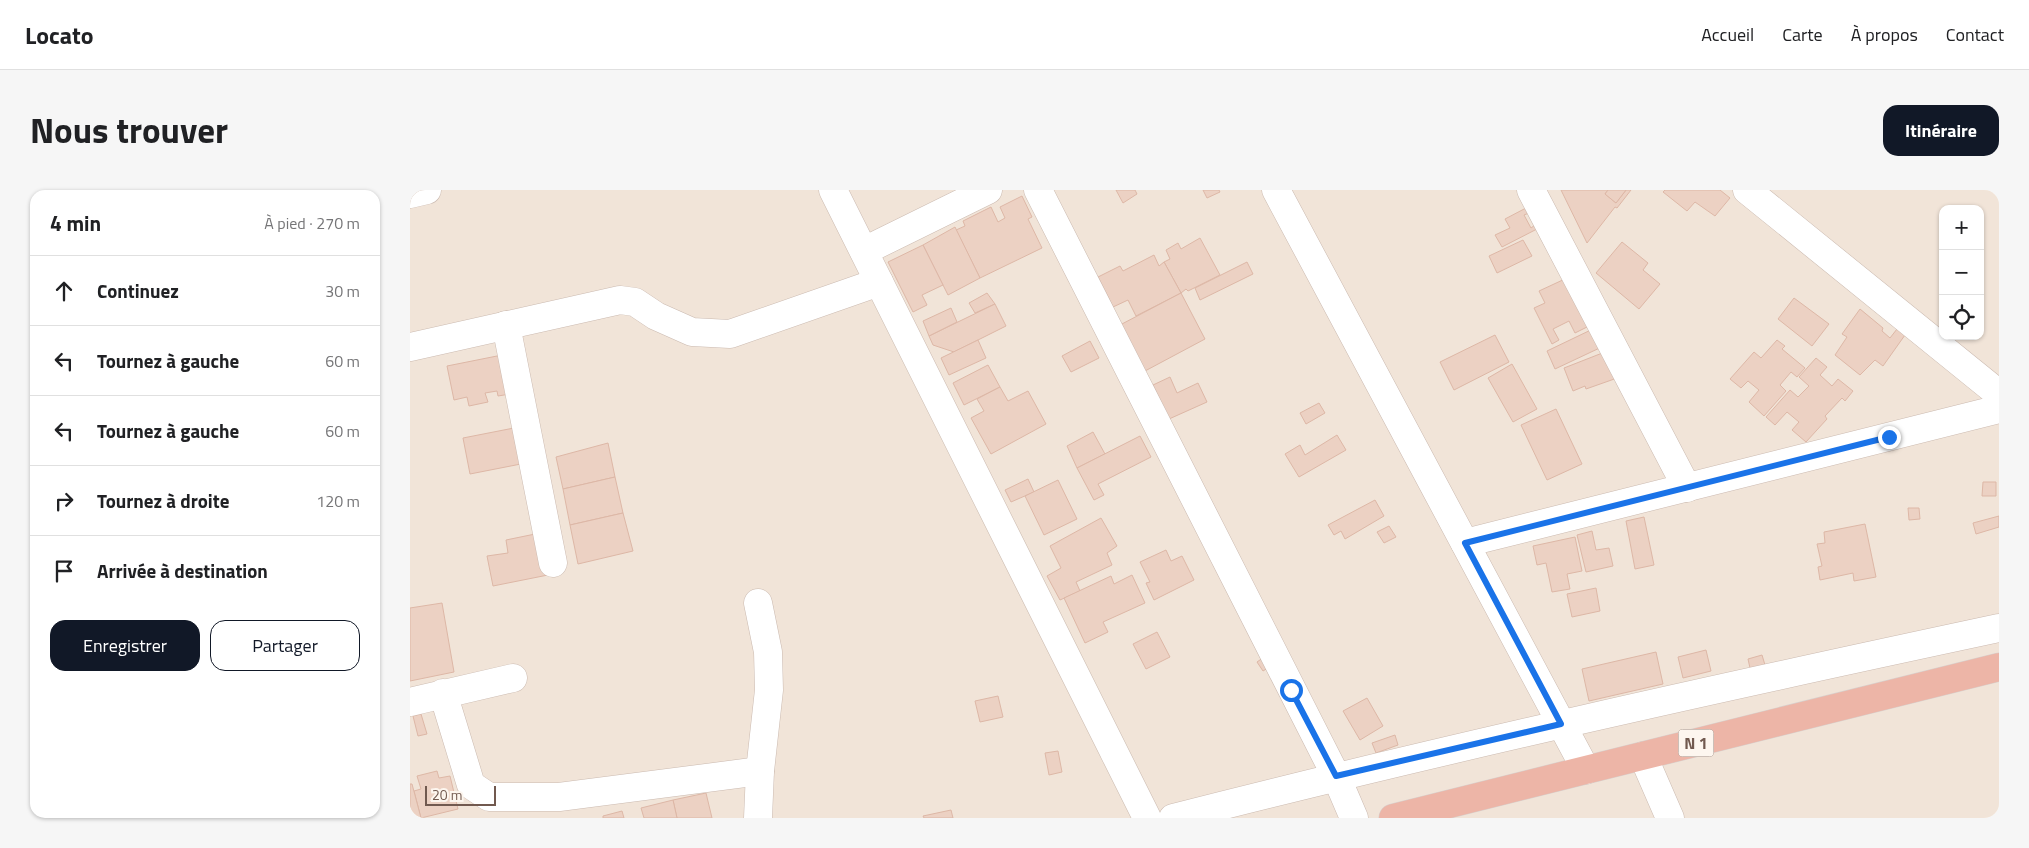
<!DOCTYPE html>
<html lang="fr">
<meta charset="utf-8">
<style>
:root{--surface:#fff;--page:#f6f6f6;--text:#202124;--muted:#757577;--line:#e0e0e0;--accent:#111827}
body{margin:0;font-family:"Titillium Web",sans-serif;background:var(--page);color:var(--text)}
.controls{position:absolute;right:15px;top:15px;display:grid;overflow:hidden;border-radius:10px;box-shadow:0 1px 4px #0004}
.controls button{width:45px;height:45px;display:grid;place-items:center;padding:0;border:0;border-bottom:1px solid var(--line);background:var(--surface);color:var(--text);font:25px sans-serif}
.scale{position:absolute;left:15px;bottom:12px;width:71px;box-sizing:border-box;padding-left:5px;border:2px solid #71594f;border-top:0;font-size:14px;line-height:18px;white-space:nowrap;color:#71594f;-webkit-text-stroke:4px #fdf6ef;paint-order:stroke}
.stop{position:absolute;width:15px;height:15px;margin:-11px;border:4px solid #1a73e8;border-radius:50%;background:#fff}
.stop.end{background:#1a73e8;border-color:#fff;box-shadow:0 1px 5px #0008}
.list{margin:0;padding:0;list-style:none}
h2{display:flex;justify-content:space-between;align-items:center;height:65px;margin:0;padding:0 20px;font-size:21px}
h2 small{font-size:16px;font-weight:400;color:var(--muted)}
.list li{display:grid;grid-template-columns:32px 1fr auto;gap:15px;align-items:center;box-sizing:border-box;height:70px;padding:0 20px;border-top:1px solid var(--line)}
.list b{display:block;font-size:19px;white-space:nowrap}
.list em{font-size:16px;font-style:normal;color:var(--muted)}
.actions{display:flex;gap:10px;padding:15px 20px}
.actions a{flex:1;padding:11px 0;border:1px solid var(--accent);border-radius:15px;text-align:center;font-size:18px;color:var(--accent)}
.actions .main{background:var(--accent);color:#fff}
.icon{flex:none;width:28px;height:28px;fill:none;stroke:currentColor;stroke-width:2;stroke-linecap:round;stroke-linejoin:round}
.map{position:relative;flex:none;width:1589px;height:628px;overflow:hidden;border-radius:15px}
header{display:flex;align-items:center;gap:30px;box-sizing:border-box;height:70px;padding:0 25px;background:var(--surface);border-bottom:1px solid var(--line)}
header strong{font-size:24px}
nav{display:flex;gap:28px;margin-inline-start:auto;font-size:18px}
.intro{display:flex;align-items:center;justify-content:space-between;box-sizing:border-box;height:120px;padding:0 30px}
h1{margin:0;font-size:35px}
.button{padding:12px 22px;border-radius:15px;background:var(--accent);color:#fff;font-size:18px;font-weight:700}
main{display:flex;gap:30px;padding:0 30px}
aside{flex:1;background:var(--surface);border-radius:15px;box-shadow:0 1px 4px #0004}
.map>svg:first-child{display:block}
.residential{fill:#f1e4d8;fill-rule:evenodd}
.building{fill:#ecd1c3;stroke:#ddb7a6}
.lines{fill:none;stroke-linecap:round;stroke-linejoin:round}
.minor-casing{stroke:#cbbab0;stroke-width:29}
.highway-casing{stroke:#d7d1ce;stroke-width:29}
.minor{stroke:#fff;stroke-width:28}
.highway{stroke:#edb5a7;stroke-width:28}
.route{stroke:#1a73e8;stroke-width:6}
.labels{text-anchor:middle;stroke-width:4.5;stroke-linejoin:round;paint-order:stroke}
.shield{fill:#fdf6ef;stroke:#9b887f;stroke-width:1}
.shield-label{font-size:16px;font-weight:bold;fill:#71594f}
</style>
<header>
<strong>Locato</strong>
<nav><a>Accueil</a><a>Carte</a><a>À propos</a><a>Contact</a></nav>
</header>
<div class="intro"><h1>Nous trouver</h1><a class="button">Itinéraire</a></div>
<main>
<aside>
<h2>4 min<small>À pied · 270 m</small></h2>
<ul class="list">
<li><svg class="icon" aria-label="ahead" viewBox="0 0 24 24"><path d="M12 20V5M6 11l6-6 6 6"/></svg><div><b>Continuez</b></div><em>30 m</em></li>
<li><svg class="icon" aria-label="left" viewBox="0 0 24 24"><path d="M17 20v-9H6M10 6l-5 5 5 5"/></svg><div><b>Tournez à gauche</b></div><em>60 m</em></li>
<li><svg class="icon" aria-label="left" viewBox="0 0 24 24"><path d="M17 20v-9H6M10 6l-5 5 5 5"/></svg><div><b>Tournez à gauche</b></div><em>60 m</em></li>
<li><svg class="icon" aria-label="right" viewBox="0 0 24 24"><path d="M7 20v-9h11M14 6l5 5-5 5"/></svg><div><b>Tournez à droite</b></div><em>120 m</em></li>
<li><svg class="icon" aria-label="arrive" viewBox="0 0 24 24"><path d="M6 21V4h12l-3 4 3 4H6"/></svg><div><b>Arrivée à destination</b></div></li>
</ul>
<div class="actions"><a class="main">Enregistrer</a><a>Partager</a></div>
</aside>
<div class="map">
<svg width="1589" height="628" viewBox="0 0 1589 628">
<rect width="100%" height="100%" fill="#faf2e9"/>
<path class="residential" d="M 0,0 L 1589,0 L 1589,628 L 0,628 ZM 1533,19 L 1570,19 L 1570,146 L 1533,146 Z"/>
<g class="building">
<path d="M 706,0 L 725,0 L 727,4 L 713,13 Z"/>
<path d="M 793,0 L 809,0 L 810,2 L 797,8 Z"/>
<path d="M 1151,0 L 1198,0 L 1195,4 L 1206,13 L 1216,0 L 1221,0 L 1207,18 L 1205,17 L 1177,53 Z"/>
<path d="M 1198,0 L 1216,0 L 1206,13 L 1195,4 Z"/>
<path d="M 1255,0 L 1310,0 L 1320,8 L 1305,26 L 1285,12 L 1277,21 L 1253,2 Z"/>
<path d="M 612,6 L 622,27 L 618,29 L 632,58 L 570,88 L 546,40 L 555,36 L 553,31 L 581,17 L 588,32 L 595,28 L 590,17 Z"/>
<path d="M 1116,18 L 1119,23 L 1114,25 L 1121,38 L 1125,35 L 1127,39 L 1092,57 L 1085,45 L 1100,38 L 1095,29 Z"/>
<path d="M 545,37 L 570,88 L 538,105 L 513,55 Z"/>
<path d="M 790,48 L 810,85 L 778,101 L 776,99 L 771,103 L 754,72 L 760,69 L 756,60 L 768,53 L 771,59 Z"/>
<path d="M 1113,50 L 1122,66 L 1087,83 L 1079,66 Z"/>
<path d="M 1212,52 L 1238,73 L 1233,80 L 1250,94 L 1229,119 L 1186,83 Z"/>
<path d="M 513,55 L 533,95 L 512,105 L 517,115 L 503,122 L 478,72 Z"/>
<path d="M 744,65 L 749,76 L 754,72 L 771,103 L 726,126 L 718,110 L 703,117 L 688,87 L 710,76 L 713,81 Z"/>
<path d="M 837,72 L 843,84 L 790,110 L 785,98 Z"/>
<path d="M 1157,88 L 1181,135 L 1165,143 L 1159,131 L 1143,139 L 1149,150 L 1142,154 L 1124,118 L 1135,113 L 1129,101 Z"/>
<path d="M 577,103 L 585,114 L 565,123 L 559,113 Z"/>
<path d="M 771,103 L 795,149 L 735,181 L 710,135 Z"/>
<path d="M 1384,108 L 1419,134 L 1402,156 L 1368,129 Z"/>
<path d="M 585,114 L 596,136 L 544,162 L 523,155 L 519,146 Z"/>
<path d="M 541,118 L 547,132 L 519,146 L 513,131 Z"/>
<path d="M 1450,119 L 1473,138 L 1472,141 L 1480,148 L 1487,139 L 1495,145 L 1473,176 L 1465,170 L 1450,185 L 1425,165 L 1437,147 L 1432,144 Z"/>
<path d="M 1187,137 L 1196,155 L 1145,179 L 1137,161 Z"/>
<path d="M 1085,145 L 1099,172 L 1044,200 L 1030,172 Z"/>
<path d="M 568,150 L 576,168 L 539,185 L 531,168 Z"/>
<path d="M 1367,150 L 1375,156 L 1372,159 L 1395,178 L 1387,187 L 1381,182 L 1370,195 L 1376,201 L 1354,226 L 1339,212 L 1349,200 L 1338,191 L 1331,198 L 1320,189 L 1344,162 L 1351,168 Z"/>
<path d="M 680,151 L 689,168 L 661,182 L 652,166 Z"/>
<path d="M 1200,160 L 1210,187 L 1176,199 L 1175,196 L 1163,201 L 1154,178 Z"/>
<path d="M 92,165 L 100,204 L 88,206 L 87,201 L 75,203 L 78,212 L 59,216 L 57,207 L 44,210 L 37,176 Z"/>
<path d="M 1406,168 L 1417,177 L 1410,185 L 1422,196 L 1428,189 L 1443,201 L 1435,211 L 1432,208 L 1415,226 L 1417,229 L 1396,252 L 1382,240 L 1389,232 L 1377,222 L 1365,235 L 1356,227 L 1380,200 L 1388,207 L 1399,196 L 1389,187 Z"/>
<path d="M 1102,174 L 1127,219 L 1103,232 L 1078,188 Z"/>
<path d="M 578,175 L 590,197 L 554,215 L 543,193 Z"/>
<path d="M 760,187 L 767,203 L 788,193 L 797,212 L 759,229 L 743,195 Z"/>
<path d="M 590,197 L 598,211 L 618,201 L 636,234 L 581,264 L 561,228 L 574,221 L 567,209 Z"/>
<path d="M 909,213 L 915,223 L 896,234 L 890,223 Z"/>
<path d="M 1146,219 L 1172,274 L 1137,290 L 1111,235 Z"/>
<path d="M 109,237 L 116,273 L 60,284 L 53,248 Z"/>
<path d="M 683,242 L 695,264 L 667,278 L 657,256 Z"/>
<path d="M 927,245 L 936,260 L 889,287 L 875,264 L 890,255 L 895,265 Z"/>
<path d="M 730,246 L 741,267 L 688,294 L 694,305 L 684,310 L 667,278 Z"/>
<path d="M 198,253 L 205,287 L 153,299 L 146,267 Z"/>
<path d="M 205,287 L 213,323 L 160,335 L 153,299 Z"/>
<path d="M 618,289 L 624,302 L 601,312 L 595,300 Z"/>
<path d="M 648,290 L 667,329 L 634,345 L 615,306 Z"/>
<path d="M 1573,292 L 1586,292 L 1586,306 L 1572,306 Z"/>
<path d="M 965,310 L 974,326 L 935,349 L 931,341 L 924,345 L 918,335 Z"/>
<path d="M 1498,318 L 1509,318 L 1510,329 L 1499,330 Z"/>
<path d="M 213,323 L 223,361 L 168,374 L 160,335 Z"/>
<path d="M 1589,326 L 1589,337 L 1566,344 L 1563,333 Z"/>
<path d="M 1234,327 L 1244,375 L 1225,379 L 1216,331 Z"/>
<path d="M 691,328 L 707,356 L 697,363 L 702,375 L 666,392 L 670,401 L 650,410 L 637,386 L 651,378 L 640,356 Z"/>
<path d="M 1455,334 L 1466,387 L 1444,391 L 1443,383 L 1410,390 L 1408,377 L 1412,376 L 1407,354 L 1415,353 L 1414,342 Z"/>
<path d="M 979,336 L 986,347 L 974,353 L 967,342 Z"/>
<path d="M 1182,341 L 1186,360 L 1199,358 L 1203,376 L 1176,382 L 1167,345 Z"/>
<path d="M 130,343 L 138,385 L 83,396 L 77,366 L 98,363 L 96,350 Z"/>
<path d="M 1165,347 L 1172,381 L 1157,384 L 1160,399 L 1142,402 L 1136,373 L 1127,375 L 1123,356 Z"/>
<path d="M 756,360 L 761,371 L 772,366 L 784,390 L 744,410 L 736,393 L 740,392 L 730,372 Z"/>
<path d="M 722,385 L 735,413 L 693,432 L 698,442 L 675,453 L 654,408 L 701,386 L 704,394 Z"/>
<path d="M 1186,398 L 1190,421 L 1162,427 L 1157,404 Z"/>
<path d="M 32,413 L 44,482 L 0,491 L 0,418 Z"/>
<path d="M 747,442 L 760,467 L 736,479 L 723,454 Z"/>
<path d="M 1296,460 L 1301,481 L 1273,488 L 1268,467 Z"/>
<path d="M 1246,462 L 1253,494 L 1179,511 L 1172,479 Z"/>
<path d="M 857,465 L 863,475 L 853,481 L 847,472 Z"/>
<path d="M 1352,465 L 1355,475 L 1340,478 L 1338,469 Z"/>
<path d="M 588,506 L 593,527 L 570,532 L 565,511 Z"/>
<path d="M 957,508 L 973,536 L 950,550 L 933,521 Z"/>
<path d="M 11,524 L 17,544 L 8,546 L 3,526 Z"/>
<path d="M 985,545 L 988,555 L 966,563 L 962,553 Z"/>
<path d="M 648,561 L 652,582 L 639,585 L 635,563 Z"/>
<path d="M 27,581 L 29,588 L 40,586 L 48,619 L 11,628 L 4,601 L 11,599 L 7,586 Z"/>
<path d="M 0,594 L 2,594 L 11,628 L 0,628 Z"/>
<path d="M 296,603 L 302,628 L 267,628 L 263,610 Z"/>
<path d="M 263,610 L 267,628 L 234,628 L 231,618 Z"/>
<path d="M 541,620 L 543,628 L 514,628 L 513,626 Z"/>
<path d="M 212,621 L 214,628 L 193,628 L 193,626 Z"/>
</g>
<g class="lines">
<defs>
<g id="minor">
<path d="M 423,0 L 737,628"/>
<path d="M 628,0 L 926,586 L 944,628"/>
<path d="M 866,0 L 1176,580"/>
<path d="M 1121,0 L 1277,298"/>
<path d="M 1337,0 L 1589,204"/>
<path d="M 0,4 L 17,0"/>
<path d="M 454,61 L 578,0"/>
<path d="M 96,135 L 143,373"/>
<path d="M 0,157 L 210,110 L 225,112 L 246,126 L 282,142 L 320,144 L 469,92"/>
<path d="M 1055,353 L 1589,219"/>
<path d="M 348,413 L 358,462 L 359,500 L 350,581 L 348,628"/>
<path d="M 33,503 L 61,595 L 79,607 L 149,607 L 350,581"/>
<path d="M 0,512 L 103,488"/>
<path d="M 1233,566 L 1260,628"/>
<path d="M 763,628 C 1037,558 1313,497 1589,438"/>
</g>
<path id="highway" d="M 983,628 L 1589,477"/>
</defs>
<use href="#minor" class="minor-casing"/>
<use href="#highway" class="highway-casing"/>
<use href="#minor" class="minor"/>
<use href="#highway" class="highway"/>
</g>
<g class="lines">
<path class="route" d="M 881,500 L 926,586 L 1151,534 L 1055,353 L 1479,247"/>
</g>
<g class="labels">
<rect class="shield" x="1268.5" y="539.5" width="35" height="27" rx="4"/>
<g class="shield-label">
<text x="1286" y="559">N 1</text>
</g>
</g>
</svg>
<div class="controls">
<button>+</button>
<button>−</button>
<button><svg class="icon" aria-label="locate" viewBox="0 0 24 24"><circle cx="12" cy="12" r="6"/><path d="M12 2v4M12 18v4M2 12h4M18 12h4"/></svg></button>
</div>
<div class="scale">20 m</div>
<div class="stop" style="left:881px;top:500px"></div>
<div class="stop end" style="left:1479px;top:247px"></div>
</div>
</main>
